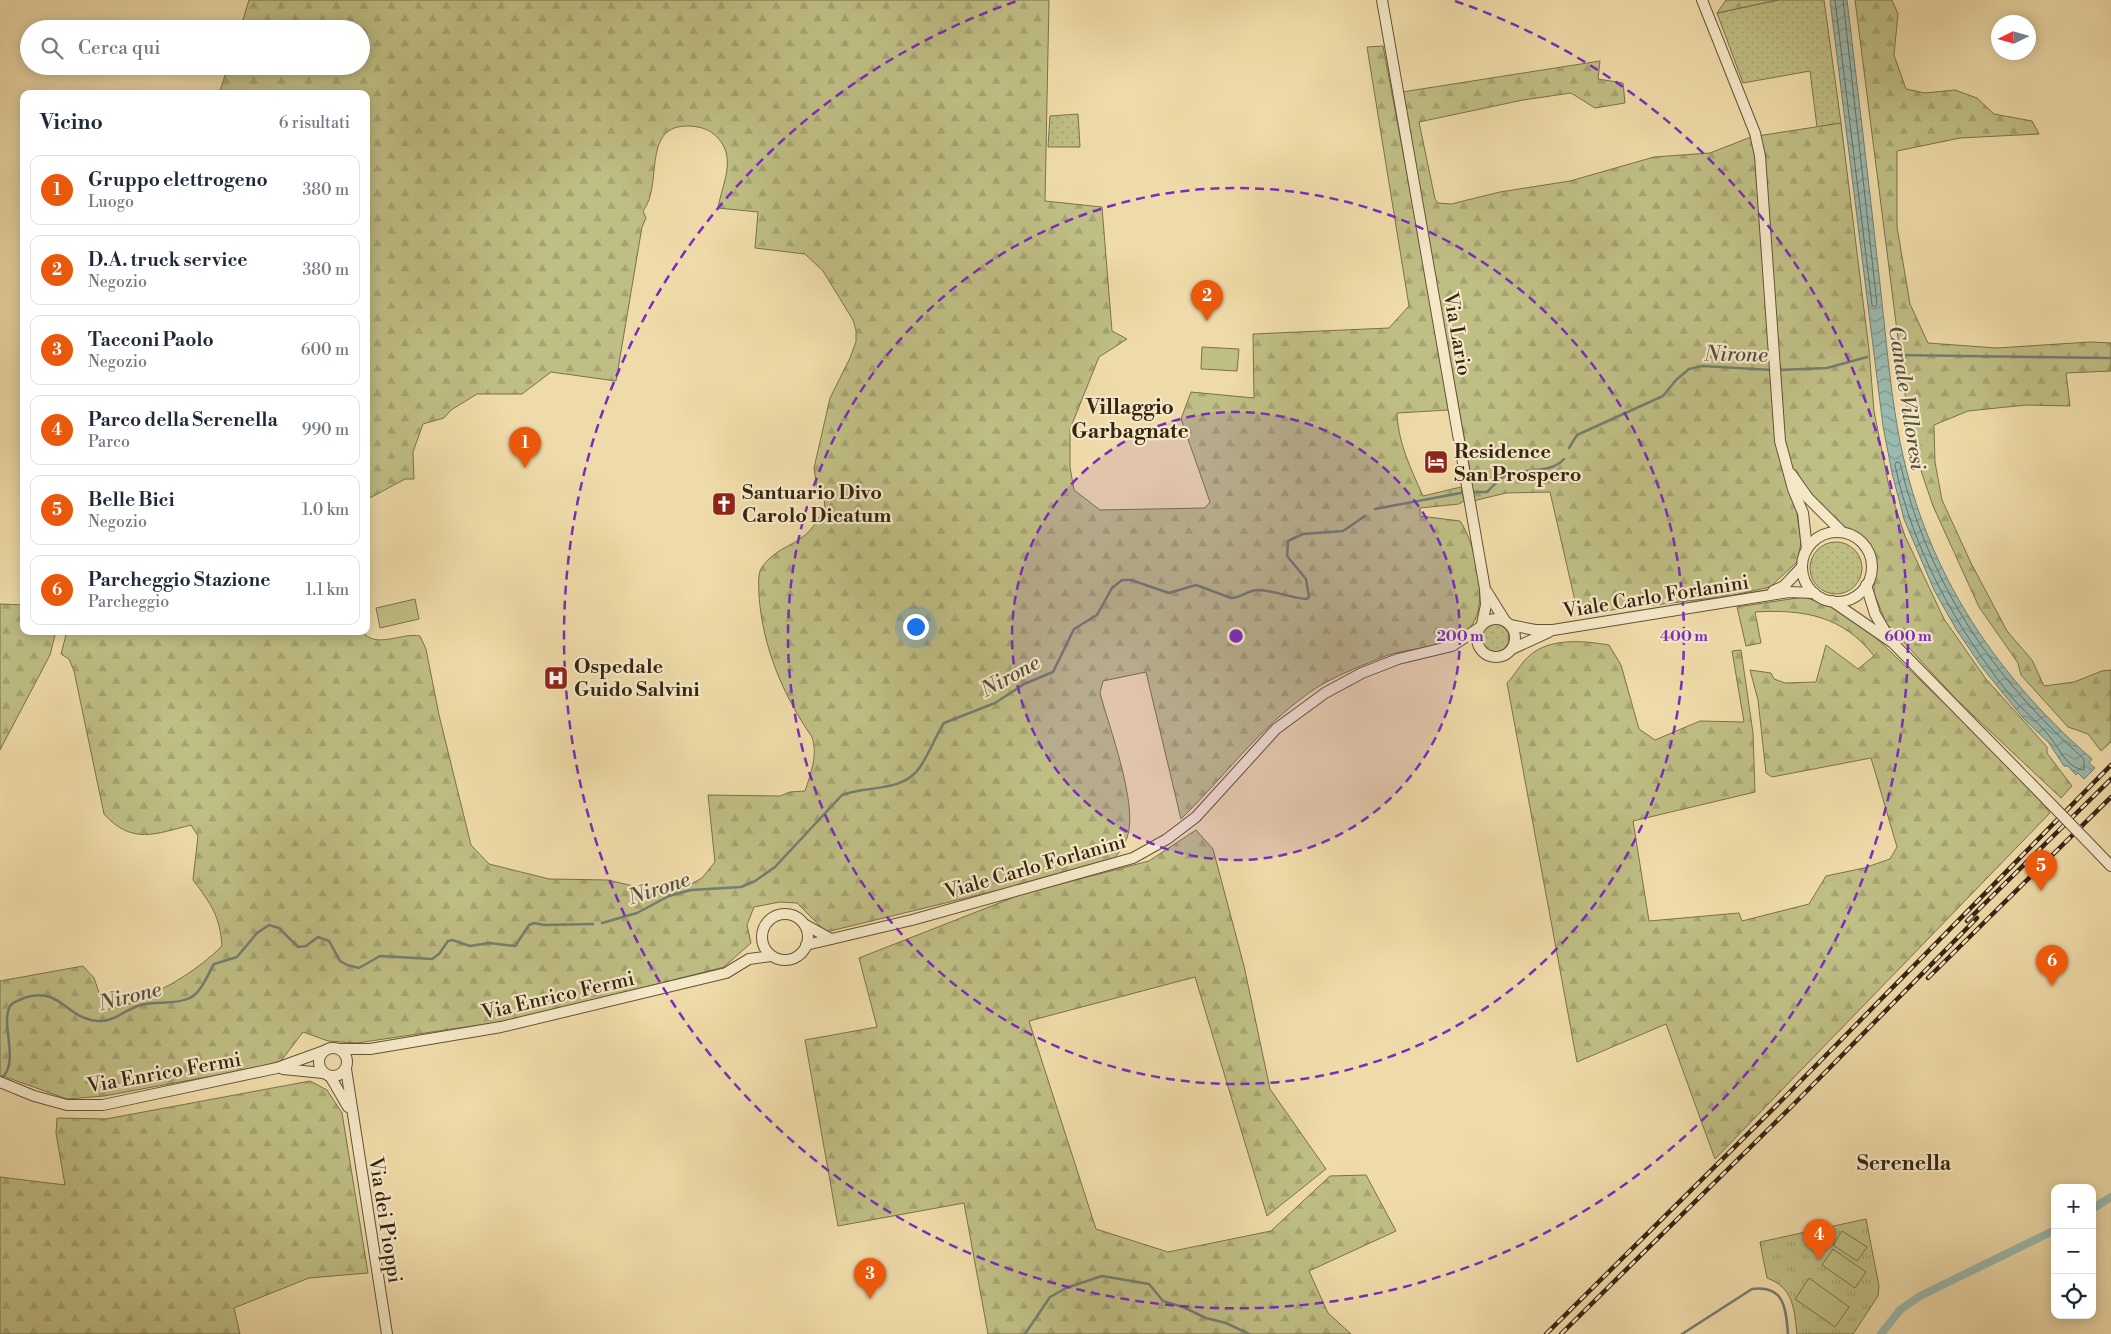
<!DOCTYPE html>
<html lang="it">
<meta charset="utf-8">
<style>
:root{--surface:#fff;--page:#f2f2f3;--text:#1f2937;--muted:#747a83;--line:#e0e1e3;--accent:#ea580c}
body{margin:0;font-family:"Libre Bodoni",serif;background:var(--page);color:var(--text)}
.controls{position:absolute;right:15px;bottom:15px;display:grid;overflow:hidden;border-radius:10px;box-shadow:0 2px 12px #0003}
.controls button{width:45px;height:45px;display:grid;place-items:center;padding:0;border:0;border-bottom:1px solid var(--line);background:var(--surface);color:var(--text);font:25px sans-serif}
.compass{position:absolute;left:1991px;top:15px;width:45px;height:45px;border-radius:50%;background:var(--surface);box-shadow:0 2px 12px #0003;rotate:265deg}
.you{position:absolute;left:915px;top:626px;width:18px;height:18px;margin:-12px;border:4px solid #fff;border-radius:50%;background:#1a73e8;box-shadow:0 0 0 8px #1a73e833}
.badge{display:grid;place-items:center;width:32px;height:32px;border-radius:50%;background:var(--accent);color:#fff;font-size:16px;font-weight:700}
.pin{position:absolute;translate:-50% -41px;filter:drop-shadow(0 1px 2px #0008)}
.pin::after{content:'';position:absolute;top:26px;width:18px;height:15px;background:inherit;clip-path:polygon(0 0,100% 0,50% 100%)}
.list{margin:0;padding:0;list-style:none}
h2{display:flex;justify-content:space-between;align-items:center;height:65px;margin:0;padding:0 20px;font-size:21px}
h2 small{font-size:16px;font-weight:400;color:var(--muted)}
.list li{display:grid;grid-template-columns:32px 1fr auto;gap:15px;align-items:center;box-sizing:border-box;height:70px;margin:0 10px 10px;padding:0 10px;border:1px solid var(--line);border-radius:10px}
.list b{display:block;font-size:19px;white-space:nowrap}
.list p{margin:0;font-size:16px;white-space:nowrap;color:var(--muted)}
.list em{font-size:16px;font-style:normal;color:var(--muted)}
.icon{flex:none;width:28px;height:28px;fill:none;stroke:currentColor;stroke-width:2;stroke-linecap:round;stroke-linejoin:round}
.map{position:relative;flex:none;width:2111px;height:1334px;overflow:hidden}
.search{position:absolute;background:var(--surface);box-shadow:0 2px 12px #0003;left:20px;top:20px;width:350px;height:55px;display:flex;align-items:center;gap:12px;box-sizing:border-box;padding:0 18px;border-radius:28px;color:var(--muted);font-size:19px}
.panel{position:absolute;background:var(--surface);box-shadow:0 2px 12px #0003;left:20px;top:90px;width:350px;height:545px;border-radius:10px}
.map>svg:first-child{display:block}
.grass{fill:url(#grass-dots);stroke:#7b714a}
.forest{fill:url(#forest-firs);stroke:#7b714a}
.park{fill:url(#park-tufts);stroke:#7b714a}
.pitch{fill:#bfbe84;stroke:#7b714a}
.water{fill:url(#water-waves);stroke:#737e70}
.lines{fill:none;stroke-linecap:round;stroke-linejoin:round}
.shore{stroke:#696f60;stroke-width:1}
.stream{stroke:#737e70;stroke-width:2.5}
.canal{stroke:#9bbaaf;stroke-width:8}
.minor-casing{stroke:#655237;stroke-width:12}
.minor{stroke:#f5e8c7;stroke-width:10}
.rail-casing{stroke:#372411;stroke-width:4.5}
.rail{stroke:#f5e8c7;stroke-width:2.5;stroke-dasharray:8;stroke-linecap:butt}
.minor-bridge-casing{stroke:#655237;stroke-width:12;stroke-linecap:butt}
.minor-bridge{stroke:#f5e8c7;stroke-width:10}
.ring{fill:none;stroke:#7b2cbf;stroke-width:2.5;stroke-dasharray:9 6}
.labels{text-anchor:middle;stroke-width:4.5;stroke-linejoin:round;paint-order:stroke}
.street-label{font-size:20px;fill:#372411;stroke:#f5e8c7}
.poi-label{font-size:20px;font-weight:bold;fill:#372411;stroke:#f5e8c7;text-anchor:start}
.water-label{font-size:21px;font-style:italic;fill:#555140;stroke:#f5e8c7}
.neighbourhood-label{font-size:21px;font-weight:bold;fill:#372411;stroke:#f5e8c7}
.centre{fill:#7b2cbf;stroke:#f5e8c7;stroke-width:2.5}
.ring-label{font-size:15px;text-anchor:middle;font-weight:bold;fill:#7b2cbf;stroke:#f5e8c7;stroke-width:4.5;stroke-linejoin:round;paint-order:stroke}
</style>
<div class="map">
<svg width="2111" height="1334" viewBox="0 0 2111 1334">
<defs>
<pattern id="grass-dots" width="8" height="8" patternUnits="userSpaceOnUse" patternTransform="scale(1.25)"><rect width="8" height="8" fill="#bfbe84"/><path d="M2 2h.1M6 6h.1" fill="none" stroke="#a5a371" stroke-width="1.8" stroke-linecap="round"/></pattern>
<pattern id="forest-firs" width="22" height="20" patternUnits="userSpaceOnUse" patternTransform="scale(1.25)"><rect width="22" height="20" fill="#bfbe84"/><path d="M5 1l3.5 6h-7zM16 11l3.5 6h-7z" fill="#a5a371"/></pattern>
<pattern id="park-tufts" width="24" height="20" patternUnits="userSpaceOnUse" patternTransform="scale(1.25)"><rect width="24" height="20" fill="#bfbe84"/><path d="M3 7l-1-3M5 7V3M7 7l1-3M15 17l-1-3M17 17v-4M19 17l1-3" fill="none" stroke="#a5a371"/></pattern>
<pattern id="water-waves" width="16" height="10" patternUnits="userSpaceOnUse" patternTransform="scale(1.25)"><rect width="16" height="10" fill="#9bbaaf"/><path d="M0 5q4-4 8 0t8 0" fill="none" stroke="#7f978d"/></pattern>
</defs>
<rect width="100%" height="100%" fill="#efdba9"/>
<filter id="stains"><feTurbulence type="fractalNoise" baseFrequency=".004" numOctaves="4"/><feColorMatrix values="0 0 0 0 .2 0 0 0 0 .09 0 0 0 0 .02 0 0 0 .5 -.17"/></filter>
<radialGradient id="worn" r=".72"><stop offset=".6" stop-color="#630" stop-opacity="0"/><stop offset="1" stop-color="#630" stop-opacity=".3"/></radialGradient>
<g class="grass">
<path d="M 1778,0 L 1824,0 L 1841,123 L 1817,127 L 1810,71 L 1743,83 L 1717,13 Z"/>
<path d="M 1078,114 L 1080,147 L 1048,147 L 1050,116 Z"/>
<circle cx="1836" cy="568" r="26"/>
<circle cx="1495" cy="638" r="14"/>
</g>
<g class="forest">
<path d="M 249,0 L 1049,0 L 1045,201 L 1102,207 L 1112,331 L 1127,339 L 1099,357 L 1070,429 L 1070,467 L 1074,490 L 1100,510 L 1205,508 L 1210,502 L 1181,419 L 1191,392 L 1254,398 L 1253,334 L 1389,328 L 1409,306 L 1367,47 L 1383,46 L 1439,343 L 1449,410 L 1397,413 C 1398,443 1411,469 1423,496 L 1461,487 L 1464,501 L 1459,504 L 1420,508 L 1420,516 L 1460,521 C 1475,542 1489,603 1472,625 C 1468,630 1462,638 1456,640 C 1434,649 1402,648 1378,659 C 1356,668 1330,678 1310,692 C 1260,727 1224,777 1181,819 L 1146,672 L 1103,681 L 1100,693 C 1109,727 1139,806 1127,838 C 1123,848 1117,856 1110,863 L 826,932 L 797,903 L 780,902 L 754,907 L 747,925 L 751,943 L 724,967 L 520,1019 L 357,1043 L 328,1041 L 303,1032 L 281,1061 L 250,1069 L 104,1096 L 67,1099 L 0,1075 L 0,981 L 83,966 L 94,978 L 105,1010 C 116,1006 128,1005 138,1000 C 168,988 199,969 222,946 C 220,916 211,904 193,880 L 198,836 L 191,825 C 155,834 132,845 104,814 L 74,671 L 69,659 L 61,654 L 67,631 L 362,631 C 375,650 402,632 420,636 L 426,649 L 439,715 L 471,845 L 489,864 L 549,879 L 608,880 L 671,895 L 702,878 L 715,862 L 708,795 L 780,796 L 790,792 L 805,791 C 811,773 818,755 812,737 C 783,695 763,648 759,596 C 759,587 757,574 762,567 C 774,550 790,547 804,536 C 813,529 819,518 825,508 L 824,496 L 817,489 L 814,468 L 830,398 L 850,358 L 856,342 L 856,330 L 853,320 L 823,271 L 805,254 L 755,248 L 758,212 L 718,208 C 722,184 737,159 718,138 C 710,129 701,127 690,126 C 640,124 664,184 643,211 L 646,218 L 642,227 L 616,381 L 551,372 L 522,394 L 477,394 L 451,410 L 444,418 L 423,424 L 413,452 L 414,479 L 405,479 L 366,500 L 366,94 L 219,94 L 228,66 L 361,66 L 361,29 L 240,29 Z"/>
<path d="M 1726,0 L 1778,0 L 1717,13 Z"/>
<path d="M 1855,0 L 1892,0 L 1898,14 L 1894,55 L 1906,89 L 1925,93 L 1955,90 L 1977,98 L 1994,114 L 2032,121 L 2039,134 L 1960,138 L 1897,151 L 1897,227 L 1910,304 L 1928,343 L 1997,348 L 2090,342 L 2111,343 L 2111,371 L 2066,373 L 2070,406 L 2026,405 L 1968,411 L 1934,425 L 1935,462 L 1942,500 L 1971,563 L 2007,631 L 2032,660 L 2044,686 L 2074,682 L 2102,671 L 2111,670 L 2111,742 L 2101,751 L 2088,734 L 2068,727 L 2021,675 L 2018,663 L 1979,607 L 1933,506 L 1911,441 Z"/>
<path d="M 1600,61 L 1598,79 L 1623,83 L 1625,103 L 1595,108 L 1571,93 L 1523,100 L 1419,122 L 1435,199 L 1438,203 L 1451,204 L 1500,192 L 1570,181 L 1654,157 L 1710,153 L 1751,137 L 1841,123 L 1869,350 L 1874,411 L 1889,487 L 1905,536 L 1944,619 L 1986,679 L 2047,747 L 2047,753 L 2072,786 L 2061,798 L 1956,699 L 1886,623 L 1874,593 L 1875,557 L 1870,547 L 1859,535 L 1845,530 L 1808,492 L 1796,470 L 1784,475 L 1796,507 L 1801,543 L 1797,562 L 1770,587 L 1730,596 L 1578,614 L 1550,492 L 1506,493 L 1473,501 L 1470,470 L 1402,92 Z"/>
<path d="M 1804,597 L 1828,605 L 1870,632 L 2048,803 L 2045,807 L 2050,813 L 1715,1159 L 1666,1024 L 1577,1062 L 1507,683 C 1515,675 1521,663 1529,656 C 1550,637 1585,641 1609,645 L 1621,665 L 1639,729 L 1655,740 L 1700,721 L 1744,722 L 1732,651 L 1741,650 L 1753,733 L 1755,792 L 1633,821 L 1649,921 L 1739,913 L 1742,921 L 1809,904 L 1826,876 L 1864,868 L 1890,859 L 1897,847 L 1871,758 L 1772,777 L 1766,773 L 1758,700 L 1750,670 L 1771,673 L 1774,679 L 1785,683 L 1816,682 L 1826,645 L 1858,669 L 1874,656 C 1843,616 1804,609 1755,612 L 1761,643 L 1746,646 L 1737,607 Z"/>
<path d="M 0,604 L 24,605 L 24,631 L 56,631 L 50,655 L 0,750 Z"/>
<path d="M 1196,830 L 1213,849 L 1244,966 L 1270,1089 L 1326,1169 L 1267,1216 L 1195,977 L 1029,1021 L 1096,1229 L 1168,1252 L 1271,1231 L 1330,1176 L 1366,1175 L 1396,1231 L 1309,1271 L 1328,1313 L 1351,1334 L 988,1334 L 964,1203 L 838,1226 L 805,1040 L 877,1027 L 859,958 L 1022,894 L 1149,861 Z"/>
<path d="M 310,1081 L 327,1090 L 342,1113 L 368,1273 L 309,1278 L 234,1308 L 240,1334 L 0,1334 L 0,1177 L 65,1185 L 56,1133 L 57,1118 L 106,1119 Z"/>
</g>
<path class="park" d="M 1866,1219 L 1879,1286 L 1878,1296 L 1853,1334 L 1797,1334 C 1794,1309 1794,1288 1767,1278 L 1760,1242 Z"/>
<g class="pitch">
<path d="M 1202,347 L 1239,349 L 1237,371 L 1201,369 Z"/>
<path d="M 415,599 L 419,619 L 380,628 L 376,608 Z"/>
<path d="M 1842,1231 L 1867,1247 L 1857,1261 L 1833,1245 Z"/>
<path d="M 1833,1249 L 1866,1272 L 1855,1288 L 1822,1265 Z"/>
<path d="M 1809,1278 L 1849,1307 L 1835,1327 L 1795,1299 Z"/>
</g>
<path class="water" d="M 1830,0 L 1847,0 C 1858,92 1869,184 1879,275 C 1885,327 1889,380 1898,431 C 1922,565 1991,671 2092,759 L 2089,763 L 2095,768 L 2084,779 L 2078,773 L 2076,775 L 2068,766 L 2064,766 L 2049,743 L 2023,718 L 1981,666 L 1956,629 L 1934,590 L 1904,519 L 1892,473 L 1883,426 Z"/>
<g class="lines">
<g class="shore">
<path d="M 1835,0 L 1872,305 L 1875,307 L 1877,304 L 1843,0"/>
<path d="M 1897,462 L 1900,463 C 1929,585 1992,677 2084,759 L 2084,770 C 2068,768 2062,753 2053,741 C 2042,725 2022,710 2009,694 C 1955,626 1913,550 1895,465 Z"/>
</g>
<g class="stream">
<path d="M 1895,355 L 2111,358"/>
<path d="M 1778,370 L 1827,368 L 1867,357"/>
<path d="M 1569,448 L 1577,435 L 1663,396 L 1676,380 L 1689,369 L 1702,366 L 1772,370"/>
<path d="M 1472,492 L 1487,492 C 1494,485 1499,478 1508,474 C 1526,468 1551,474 1564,459"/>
<path d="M 1375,509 L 1466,492"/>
<path d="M 602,923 L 637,913 L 669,896 L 691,890 L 741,887 L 755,881 L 775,867 L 842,795 C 867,785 903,793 920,767 C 929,754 935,737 944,723 L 995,703 L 1024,684 L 1053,672 L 1074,629 L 1097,615 L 1112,588 L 1122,580 L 1131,580 L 1169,593 L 1196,585 L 1231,598 C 1241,598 1248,590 1258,590 C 1273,590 1290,598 1307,599 L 1309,597 L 1306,579 L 1287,556 L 1288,541 L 1303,534 L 1343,531 L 1365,516"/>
<path d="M 2,1078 C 20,1060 0,1025 10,1006 C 14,1001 21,999 27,997 C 61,987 67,1020 99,1021 C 114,1022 126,1009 141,1005 C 156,1001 176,1005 190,998 C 201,993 208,974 214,964 L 237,957 L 257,933 L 269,925 L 279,928 L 298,947 L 306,946 L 318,937 L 329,941 L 340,961 L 347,965 L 359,968 L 380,956 L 432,959 L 439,954 L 448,941 L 452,940 L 470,946 L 489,943 L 515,946 L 529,925 L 534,923 L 544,925 L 593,924"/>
<path d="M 1025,1334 L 1050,1297 L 1066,1288 L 1102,1276 L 1149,1284 L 1163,1301 L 1183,1307 L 1206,1318 L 1226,1323 L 1249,1334"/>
<path d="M 1682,1334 L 1752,1289 C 1785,1284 1786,1310 1788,1334"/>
</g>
<g class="canal">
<path d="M 2092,1209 L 2111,1197"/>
<path d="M 1881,1334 L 1900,1310 L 1920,1296 L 2055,1230"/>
</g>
<defs>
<g id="minor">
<path d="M 1382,0 L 1485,589 L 1486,605 L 1482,624"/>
<path d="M 1702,0 L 1755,133 L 1760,156 L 1780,441 L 1793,489 L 1803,513 L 1807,549"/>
<path d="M 1791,474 L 1808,498 L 1842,532"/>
<circle cx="1837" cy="567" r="35"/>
<path d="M 1866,585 L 1875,614 L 1889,638"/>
<path d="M 1773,591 L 1784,586 L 1802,567"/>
<path d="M 1487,592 L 1505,621"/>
<path d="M 1832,601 L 1893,643 L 2050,803"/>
<circle cx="1496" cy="638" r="19"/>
<path d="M 1510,625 L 1535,630 L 1553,630 L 1789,592 L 1814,593"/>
<path d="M 1512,649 L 1549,632"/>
<path d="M 2085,839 L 2111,866"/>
<circle cx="785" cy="937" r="23"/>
<path d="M 804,924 L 831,939"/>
<path d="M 806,945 L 912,920 L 1133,858 L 1167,839 L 1196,817 L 1276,729 L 1325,693 L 1362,673 L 1398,659 L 1452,646 L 1479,628"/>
<circle cx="333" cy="1062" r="14"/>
<path d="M 339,1049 L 370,1049 L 501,1027 L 726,973 L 749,959 L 771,956"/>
<path d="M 283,1069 L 323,1073"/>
<path d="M 346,1069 L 387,1334"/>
<path d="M 330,1076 L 348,1107"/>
<path d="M 0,1082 L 34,1096 L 67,1105 L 103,1105 L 277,1068 L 324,1051"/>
</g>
</defs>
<use href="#minor" class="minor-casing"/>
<use href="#minor" class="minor"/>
<defs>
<g id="rail">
<path d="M 1967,921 L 2111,779"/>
<path d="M 1928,978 L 2111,797"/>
<path d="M 1546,1334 L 1785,1097 L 2111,765"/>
<path d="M 1561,1334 L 1794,1104 L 1977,918"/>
</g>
</defs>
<use href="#rail" class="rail-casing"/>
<use href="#rail" class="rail"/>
<defs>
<path id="minor-bridge" d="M 2050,803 L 2085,839"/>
</defs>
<use href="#minor-bridge" class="minor-bridge-casing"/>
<use href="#minor-bridge" class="minor-bridge"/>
</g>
<circle cx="1236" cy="636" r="224" fill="#7b2cbf" fill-opacity=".12"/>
<g class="ring">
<circle cx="1236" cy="636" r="224"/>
<circle cx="1236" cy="636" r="448"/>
<path d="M1455 1A672 672 0 1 1 1017 1"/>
</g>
<defs>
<symbol id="hotel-square" viewBox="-11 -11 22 22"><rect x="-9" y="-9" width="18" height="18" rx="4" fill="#8f2418" stroke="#f5e8c7"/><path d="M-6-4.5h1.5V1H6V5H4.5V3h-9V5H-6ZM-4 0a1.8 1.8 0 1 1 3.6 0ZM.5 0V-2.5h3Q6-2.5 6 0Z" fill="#fff"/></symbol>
<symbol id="church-square" viewBox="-11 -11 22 22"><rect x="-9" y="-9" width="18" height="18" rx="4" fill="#8f2418" stroke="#f5e8c7"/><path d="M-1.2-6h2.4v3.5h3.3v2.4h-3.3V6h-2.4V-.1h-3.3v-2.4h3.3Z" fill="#fff"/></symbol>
<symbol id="hospital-square" viewBox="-11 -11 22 22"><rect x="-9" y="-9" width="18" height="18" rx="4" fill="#8f2418" stroke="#f5e8c7"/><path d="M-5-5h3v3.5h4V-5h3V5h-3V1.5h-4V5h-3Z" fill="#fff"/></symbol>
</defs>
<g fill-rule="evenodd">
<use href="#hotel-square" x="1422" y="448" width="28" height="28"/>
<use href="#church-square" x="710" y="490" width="28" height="28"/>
<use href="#hospital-square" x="542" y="664" width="28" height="28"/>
</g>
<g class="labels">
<g class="street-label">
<text transform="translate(1458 334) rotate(80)" y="7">Via Lario</text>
<text transform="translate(1656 596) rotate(-9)" y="7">Viale Carlo Forlanini</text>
<text transform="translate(1035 866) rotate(-16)" y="7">Viale Carlo Forlanini</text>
<text transform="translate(558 995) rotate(-13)" y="7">Via Enrico Fermi</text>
<text transform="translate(164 1072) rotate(-10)" y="7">Via Enrico Fermi</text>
<text transform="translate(386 1220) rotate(81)" y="7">Via dei Pioppi</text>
</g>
<g class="poi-label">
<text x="1454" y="458">Residence<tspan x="1454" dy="23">San Prospero</tspan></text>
<text x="742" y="499">Santuario Divo<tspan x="742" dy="23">Carolo Dicatum</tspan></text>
<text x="574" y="673">Ospedale<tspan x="574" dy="23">Guido Salvini</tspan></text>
</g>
<g class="water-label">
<text transform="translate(1736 354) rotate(1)" y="7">Nirone</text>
<text transform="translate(1907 398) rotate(81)" y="7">Canale Villoresi</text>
<text transform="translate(1010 676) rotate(-29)" y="7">Nirone</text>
<text transform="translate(659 888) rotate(-18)" y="7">Nirone</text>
<text transform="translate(130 996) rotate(-14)" y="7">Nirone</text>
</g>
<g class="neighbourhood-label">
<text x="1130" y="414">Villaggio<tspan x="1130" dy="24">Garbagnate</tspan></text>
<text x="1904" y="1170">Serenella</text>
</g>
</g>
<circle cx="1236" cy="636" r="8" class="centre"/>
<g class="ring-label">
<text x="1460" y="641">200 m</text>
<text x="1684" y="641">400 m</text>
<text x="1908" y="641">600 m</text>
</g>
<rect width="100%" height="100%" filter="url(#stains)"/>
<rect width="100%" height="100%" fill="url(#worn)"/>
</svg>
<div class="controls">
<button>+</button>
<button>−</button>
<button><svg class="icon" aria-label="locate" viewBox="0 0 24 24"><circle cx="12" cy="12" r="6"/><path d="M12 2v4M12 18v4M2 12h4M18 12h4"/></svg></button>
</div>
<svg class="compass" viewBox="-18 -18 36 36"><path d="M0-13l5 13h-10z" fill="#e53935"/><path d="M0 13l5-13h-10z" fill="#747a83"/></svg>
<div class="you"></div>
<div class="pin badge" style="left:525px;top:468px">1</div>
<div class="pin badge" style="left:1207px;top:321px">2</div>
<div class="pin badge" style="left:870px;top:1299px">3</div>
<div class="pin badge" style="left:1819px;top:1260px">4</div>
<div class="pin badge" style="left:2041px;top:891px">5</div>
<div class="pin badge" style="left:2052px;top:986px">6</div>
<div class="search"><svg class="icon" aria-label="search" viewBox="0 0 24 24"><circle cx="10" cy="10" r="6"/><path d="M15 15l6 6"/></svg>Cerca qui</div>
<section class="panel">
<h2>Vicino<small>6 risultati</small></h2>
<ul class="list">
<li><span class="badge">1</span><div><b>Gruppo elettrogeno</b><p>Luogo</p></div><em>380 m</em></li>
<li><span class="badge">2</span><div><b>D.A. truck service</b><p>Negozio</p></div><em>380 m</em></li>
<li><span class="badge">3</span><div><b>Tacconi Paolo</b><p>Negozio</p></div><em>600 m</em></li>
<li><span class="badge">4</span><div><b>Parco della Serenella</b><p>Parco</p></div><em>990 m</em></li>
<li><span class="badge">5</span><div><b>Belle Bici</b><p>Negozio</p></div><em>1.0 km</em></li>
<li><span class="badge">6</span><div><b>Parcheggio Stazione</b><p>Parcheggio</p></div><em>1.1 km</em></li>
</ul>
</section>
</div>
